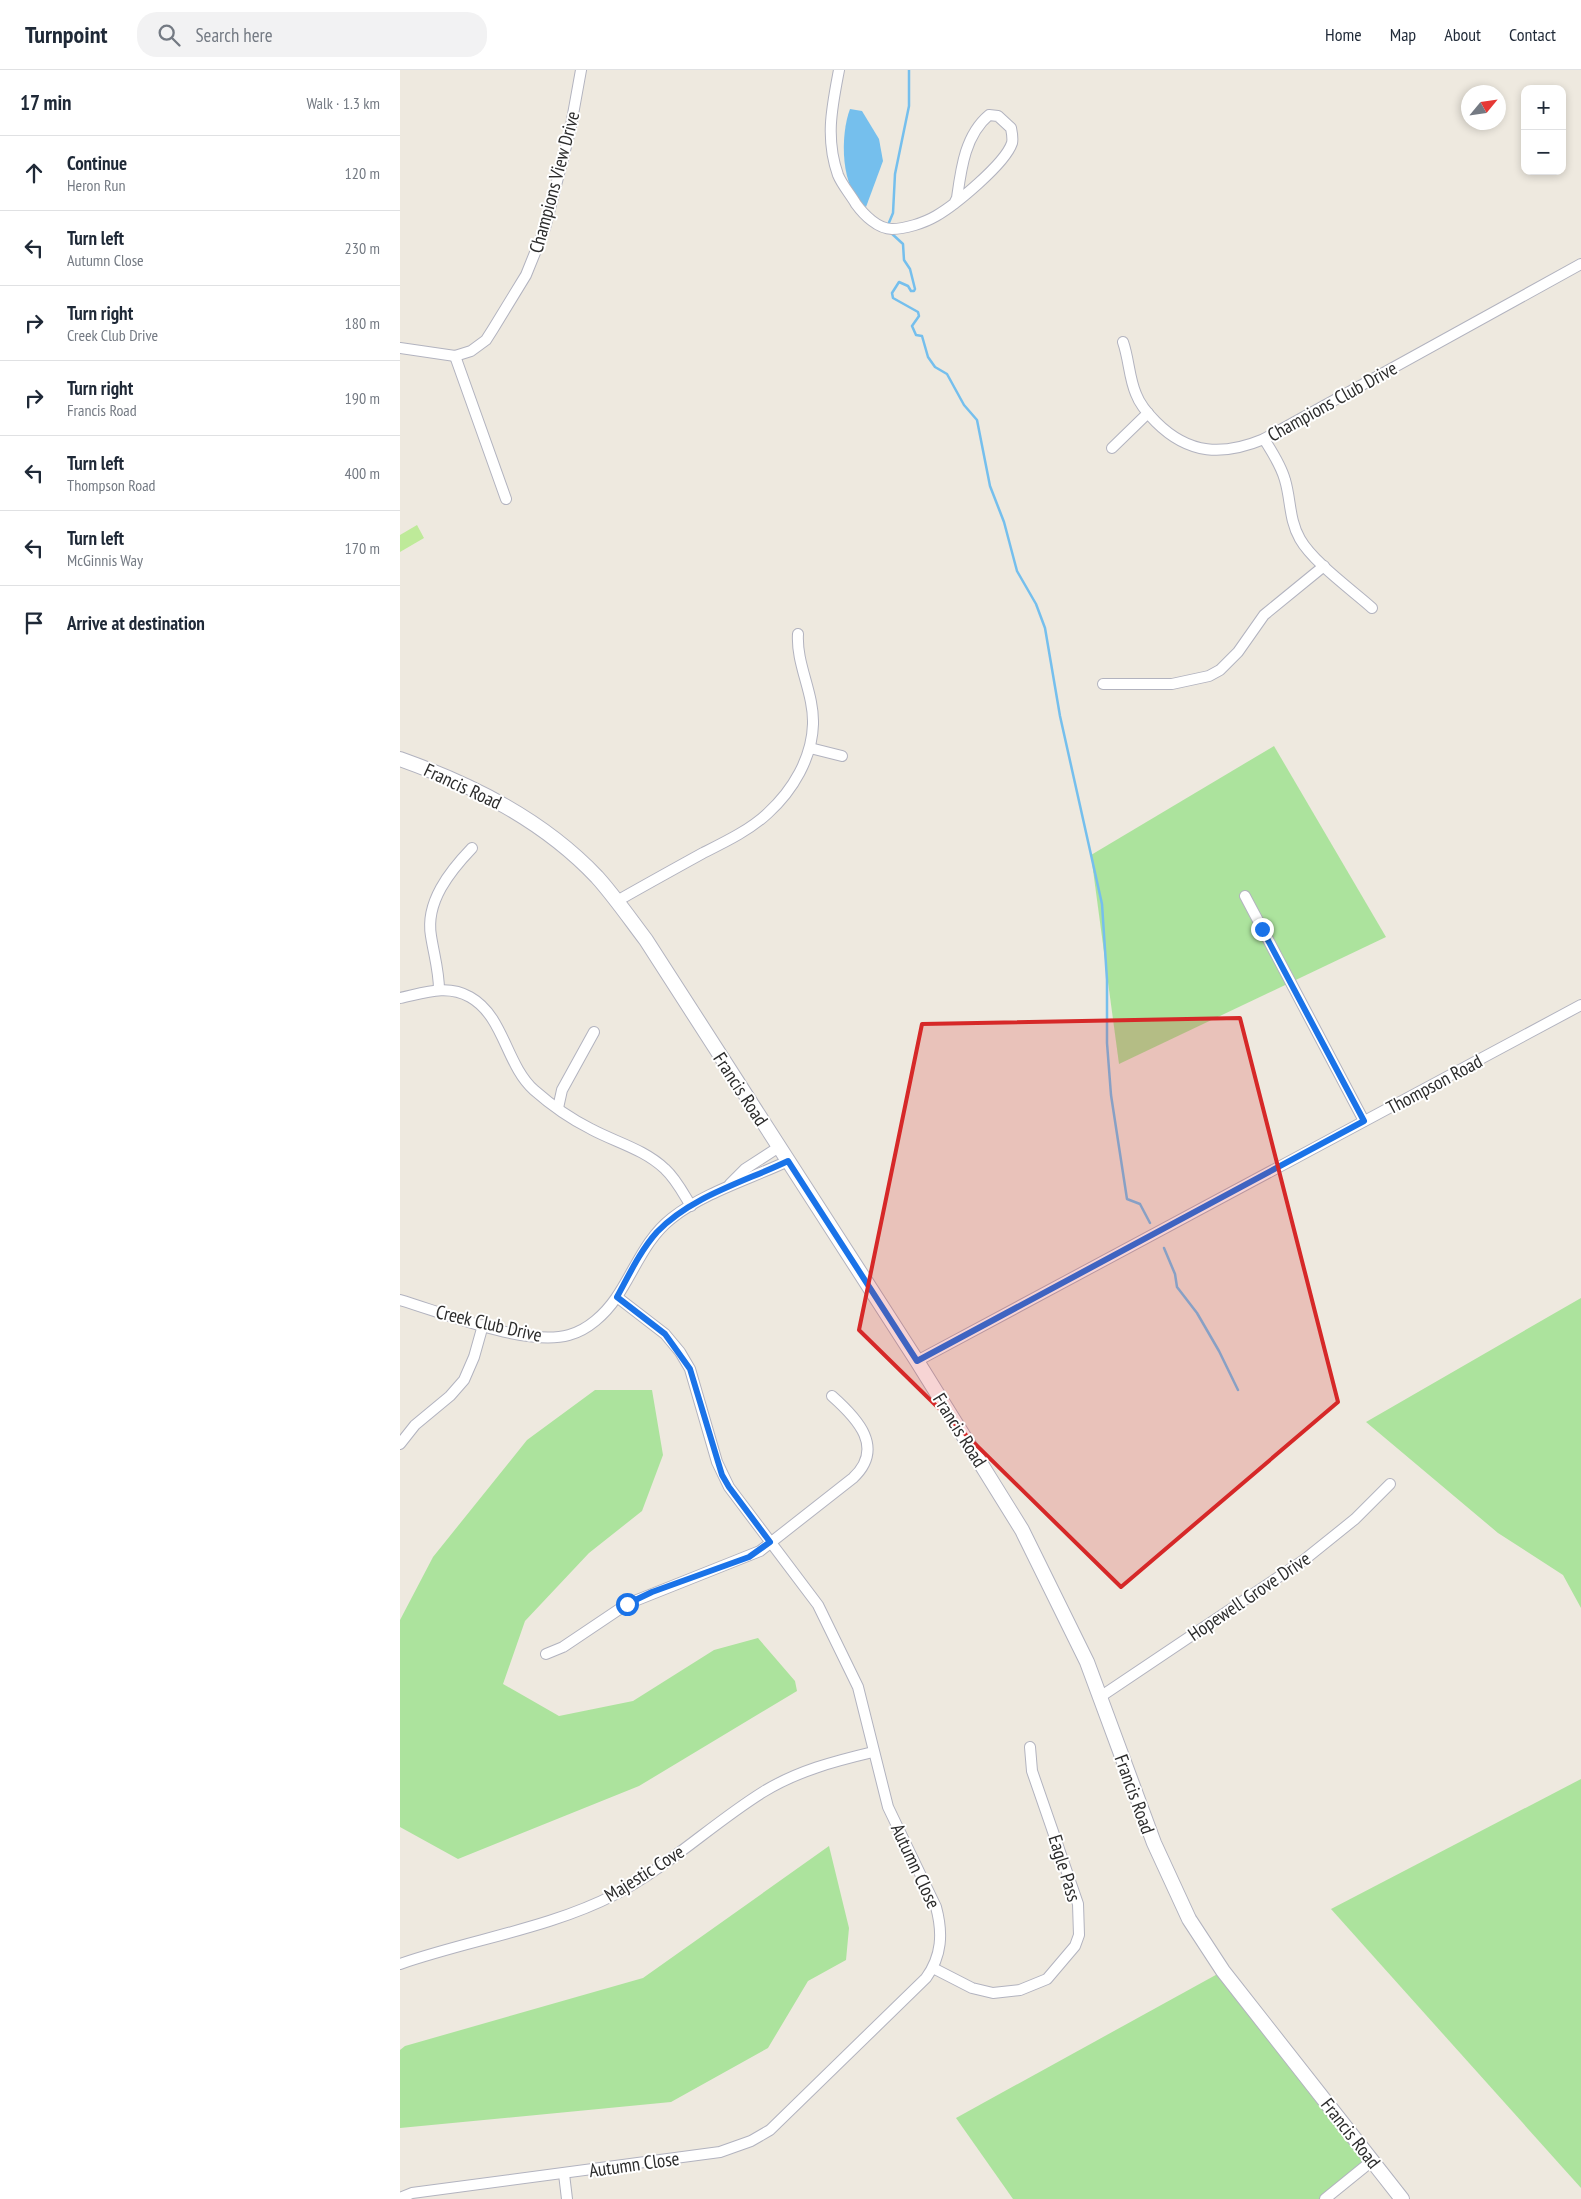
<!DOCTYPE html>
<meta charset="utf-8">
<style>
:root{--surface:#fff;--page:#f2f2f3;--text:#1f2937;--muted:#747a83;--line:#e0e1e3}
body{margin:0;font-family:"PT Sans Narrow",sans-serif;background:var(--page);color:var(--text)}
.controls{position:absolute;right:15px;top:15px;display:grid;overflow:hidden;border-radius:10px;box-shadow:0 2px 8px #0003}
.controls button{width:45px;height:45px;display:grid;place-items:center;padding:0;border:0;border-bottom:1px solid var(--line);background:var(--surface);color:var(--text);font:25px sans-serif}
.compass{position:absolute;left:1061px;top:15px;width:45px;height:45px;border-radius:50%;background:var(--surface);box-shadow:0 2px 8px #0003;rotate:61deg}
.stop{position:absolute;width:15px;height:15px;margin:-11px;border:4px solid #1a73e8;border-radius:50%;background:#fff}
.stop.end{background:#1a73e8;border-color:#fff;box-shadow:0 1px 5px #0008}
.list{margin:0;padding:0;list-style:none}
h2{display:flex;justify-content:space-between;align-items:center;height:65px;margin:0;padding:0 20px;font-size:21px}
h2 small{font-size:16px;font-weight:400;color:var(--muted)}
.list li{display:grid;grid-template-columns:32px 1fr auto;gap:15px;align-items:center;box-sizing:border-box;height:75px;padding:0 20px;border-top:1px solid var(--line)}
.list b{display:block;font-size:19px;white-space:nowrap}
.list p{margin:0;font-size:16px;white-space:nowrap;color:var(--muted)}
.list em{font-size:16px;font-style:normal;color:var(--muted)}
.icon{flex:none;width:28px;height:28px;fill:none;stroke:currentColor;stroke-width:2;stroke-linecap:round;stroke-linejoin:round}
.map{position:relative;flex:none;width:1181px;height:2129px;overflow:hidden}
header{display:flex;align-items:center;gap:30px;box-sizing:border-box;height:70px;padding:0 25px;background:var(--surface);border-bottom:1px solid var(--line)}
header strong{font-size:24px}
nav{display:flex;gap:28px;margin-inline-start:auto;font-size:18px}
.search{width:350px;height:45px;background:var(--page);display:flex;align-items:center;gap:12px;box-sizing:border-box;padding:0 18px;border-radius:20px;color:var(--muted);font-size:19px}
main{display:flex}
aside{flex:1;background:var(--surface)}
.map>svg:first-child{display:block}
.green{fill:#ace39d}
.pitch{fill:#beea99}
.water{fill:#75bfed}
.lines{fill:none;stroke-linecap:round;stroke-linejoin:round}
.stream{stroke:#75bfed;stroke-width:2.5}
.street-casing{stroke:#b2b3bf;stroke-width:12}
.secondary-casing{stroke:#b2b3bf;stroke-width:16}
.street{stroke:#fff;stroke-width:10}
.secondary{stroke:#fff;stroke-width:14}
.route{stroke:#1a73e8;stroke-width:6}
.marked{fill:#d62828;fill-opacity:0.2;stroke:#d62828;stroke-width:4;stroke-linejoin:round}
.labels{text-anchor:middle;stroke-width:4;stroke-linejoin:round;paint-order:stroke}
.street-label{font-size:19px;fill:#2c2c2c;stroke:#fff}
</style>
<header>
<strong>Turnpoint</strong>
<div class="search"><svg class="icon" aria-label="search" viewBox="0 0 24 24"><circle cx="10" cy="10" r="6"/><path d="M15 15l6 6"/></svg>Search here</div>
<nav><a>Home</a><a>Map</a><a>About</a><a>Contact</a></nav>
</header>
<main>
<aside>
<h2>17 min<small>Walk · 1.3 km</small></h2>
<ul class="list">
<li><svg class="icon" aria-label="ahead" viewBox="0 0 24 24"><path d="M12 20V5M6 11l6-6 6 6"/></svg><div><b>Continue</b><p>Heron Run</p></div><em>120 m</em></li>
<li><svg class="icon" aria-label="left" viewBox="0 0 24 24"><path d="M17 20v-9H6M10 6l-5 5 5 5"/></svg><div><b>Turn left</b><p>Autumn Close</p></div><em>230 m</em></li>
<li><svg class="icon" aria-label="right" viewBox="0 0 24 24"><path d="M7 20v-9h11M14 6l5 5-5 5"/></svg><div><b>Turn right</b><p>Creek Club Drive</p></div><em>180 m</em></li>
<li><svg class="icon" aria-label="right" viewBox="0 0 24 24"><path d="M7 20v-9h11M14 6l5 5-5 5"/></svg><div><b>Turn right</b><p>Francis Road</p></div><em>190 m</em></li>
<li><svg class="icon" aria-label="left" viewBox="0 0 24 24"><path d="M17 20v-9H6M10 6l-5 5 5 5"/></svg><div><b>Turn left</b><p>Thompson Road</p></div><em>400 m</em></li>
<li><svg class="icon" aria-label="left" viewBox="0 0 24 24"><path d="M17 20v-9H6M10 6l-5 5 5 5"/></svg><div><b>Turn left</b><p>McGinnis Way</p></div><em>170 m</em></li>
<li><svg class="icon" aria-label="arrive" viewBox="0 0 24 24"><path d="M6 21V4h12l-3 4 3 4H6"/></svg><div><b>Arrive at destination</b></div></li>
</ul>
</aside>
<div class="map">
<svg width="1181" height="2129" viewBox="0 0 1181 2129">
<rect width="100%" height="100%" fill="#eee9df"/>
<g class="green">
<path d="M 874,676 L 986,867 L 719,994 L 691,785 Z"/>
<path d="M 1181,1228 L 1181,1538 L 1163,1505 L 1098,1463 L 966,1352 Z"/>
<path d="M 195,1320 L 252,1320 L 263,1385 L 242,1441 L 189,1483 L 125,1551 L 103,1614 L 159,1646 L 233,1631 L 314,1580 L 358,1568 L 395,1611 L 397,1621 L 239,1716 L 58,1789 L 0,1757 L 0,1550 L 33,1487 L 127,1370 Z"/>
<path d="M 1181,1709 L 1181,2118 L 931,1839 Z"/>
<path d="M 429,1776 L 449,1858 L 446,1890 L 408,1911 L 368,1978 L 271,2032 L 0,2058 L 0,1980 L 5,1976 L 243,1908 Z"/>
<path d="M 823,1901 L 973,2090 L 924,2129 L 613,2129 L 556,2048 Z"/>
</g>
<path class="pitch" d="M 17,455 L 24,468 L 0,482 L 0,465 Z"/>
<path class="water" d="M 450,39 L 462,41 L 479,69 L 483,91 L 466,137 C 440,120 440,65 450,39 Z"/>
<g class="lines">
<g class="stream">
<path d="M 488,155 L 493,143 L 495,104 L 509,36 L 509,0"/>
<path d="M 490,162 L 503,174 L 504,190 L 510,199 L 515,219 L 514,221 L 511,221 L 508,216 L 499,212 L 492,223 L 493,228 L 518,242 L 519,246 L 512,256 L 516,265 L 522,266 L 528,287 L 535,297 L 547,304 L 564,335 L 577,350 L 590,416 L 604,452 L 617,501 L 636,534 L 645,558 L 660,646 L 702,834 L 707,910 L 707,973 L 711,1025 L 727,1129 L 740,1134 L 750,1153"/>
<path d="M 764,1178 L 775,1204 L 777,1217 L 797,1243 L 819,1281 L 838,1320"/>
</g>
<defs>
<g id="street">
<path d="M 439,0 C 432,37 425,68 438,105 C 442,115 451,125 456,134 C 464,145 478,159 492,159 C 505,159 524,153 536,146 C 555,135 605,94 612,73 C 613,69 612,63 611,58 L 598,46 L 589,45 C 565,65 561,99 557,128 L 554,134"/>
<path d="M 723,272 C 729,289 729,308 736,324 C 740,335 748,344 756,352 C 789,385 823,386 864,369 L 1181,194"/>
<path d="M 0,278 L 55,286 L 71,281 L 86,270 L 93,259 L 126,205 L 145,158 L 170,61 L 181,0"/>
<path d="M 55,286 L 106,429"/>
<path d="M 864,369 C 872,382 881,395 885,410 C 891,430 889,450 900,469 C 913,492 952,520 972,538"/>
<path d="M 712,378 L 748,343"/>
<path d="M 703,614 L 772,614 L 809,606 L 820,600 L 838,582 L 864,545 L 924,496"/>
<path d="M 410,678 L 442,686"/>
<path d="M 845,826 L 964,1051"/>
<path d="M 217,831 C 245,815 274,799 303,783 C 325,772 350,760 368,743 C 393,720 412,688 413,654 C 414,623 396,594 398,564"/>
<path d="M 39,920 C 39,901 34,885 31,866 C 25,832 50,801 72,778"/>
<path d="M 0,928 C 24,923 47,914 70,927 C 104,946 106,995 134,1020 C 151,1035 171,1049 191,1059 C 215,1072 244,1079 265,1099 C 276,1109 283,1123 291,1136"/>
<path d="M 158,1038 L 162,1020 L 194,962"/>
<path d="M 330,1114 L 345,1099 L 379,1077"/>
<path d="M 0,1230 C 44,1243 126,1277 169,1265 C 188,1260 205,1244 216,1228 C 235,1200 245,1169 272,1148 C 305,1122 350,1109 388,1091"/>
<path d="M 517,1291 L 1181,935"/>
<path d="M 0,1374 L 15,1355 L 50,1326 L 64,1310 L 74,1287 L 83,1255"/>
<path d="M 146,1584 L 163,1577 L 227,1534 L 360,1481 L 453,1408 C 485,1378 458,1349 432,1326"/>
<path d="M 700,1627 L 904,1490 L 955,1449 L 990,1414"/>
<path d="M 0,1894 C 72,1869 148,1859 216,1824 C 269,1796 313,1753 363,1722 C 397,1701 435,1691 473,1682"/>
<path d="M 533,1898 L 572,1918 L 593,1923 L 620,1920 L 647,1909 L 675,1876 L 679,1865 L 678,1834 L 632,1701 L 630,1677"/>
<path d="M 164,2104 L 167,2129"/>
<path d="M 0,2128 L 12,2123 L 320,2082 L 351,2071 L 370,2060 L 526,1908 C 542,1886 543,1863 536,1837 L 488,1737 L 458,1617 L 418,1535 L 329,1417 L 317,1392 L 290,1299 L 280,1282 L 265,1264 L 217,1227"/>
<path d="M 925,2129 L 973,2090"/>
</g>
<path id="secondary" d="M 0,689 C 73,715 143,750 197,807 C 215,827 230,849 246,870 L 517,1291 L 622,1460 L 687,1592 L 754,1773 L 789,1849 L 823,1901 L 1002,2129"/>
</defs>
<use href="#street" class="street-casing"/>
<use href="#secondary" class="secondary-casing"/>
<use href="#street" class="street"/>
<use href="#secondary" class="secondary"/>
</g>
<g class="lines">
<path class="route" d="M 227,1534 L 252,1522 L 349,1487 L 370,1472 L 329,1417 L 322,1405 L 290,1299 L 265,1264 L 217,1227 C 229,1205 240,1181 257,1162 C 292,1126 344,1112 388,1091 L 517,1291 L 964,1051 L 862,859"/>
</g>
<path class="marked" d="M 840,948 L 938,1332 L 721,1517 L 459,1260 L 522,954 Z"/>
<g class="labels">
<g class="street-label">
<text transform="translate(154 112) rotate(-75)" y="7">Champions View Drive</text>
<text transform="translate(932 331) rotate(-29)" y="7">Champions Club Drive</text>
<text transform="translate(63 716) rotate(25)" y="7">Francis Road</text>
<text transform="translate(1034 1014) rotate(-28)" y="7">Thompson Road</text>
<text transform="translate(341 1019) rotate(57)" y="7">Francis Road</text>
<text transform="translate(89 1253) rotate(13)" y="7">Creek Club Drive</text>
<text transform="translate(560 1360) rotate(58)" y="7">Francis Road</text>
<text transform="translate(849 1526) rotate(-34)" y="7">Hopewell Grove Drive</text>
<text transform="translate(735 1724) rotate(70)" y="7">Francis Road</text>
<text transform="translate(516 1796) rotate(65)" y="7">Autumn Close</text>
<text transform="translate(665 1798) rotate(73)" y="7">Eagle Pass</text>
<text transform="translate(244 1803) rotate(-32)" y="7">Majestic Cove</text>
<text transform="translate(951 2063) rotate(52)" y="7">Francis Road</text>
<text transform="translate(234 2094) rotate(-8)" y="7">Autumn Close</text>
</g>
</g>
</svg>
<div class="controls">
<button>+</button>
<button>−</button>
</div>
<svg class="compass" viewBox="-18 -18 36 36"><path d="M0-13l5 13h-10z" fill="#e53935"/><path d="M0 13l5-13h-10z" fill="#747a83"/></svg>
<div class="stop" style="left:227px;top:1534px"></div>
<div class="stop end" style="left:862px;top:859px"></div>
</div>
</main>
